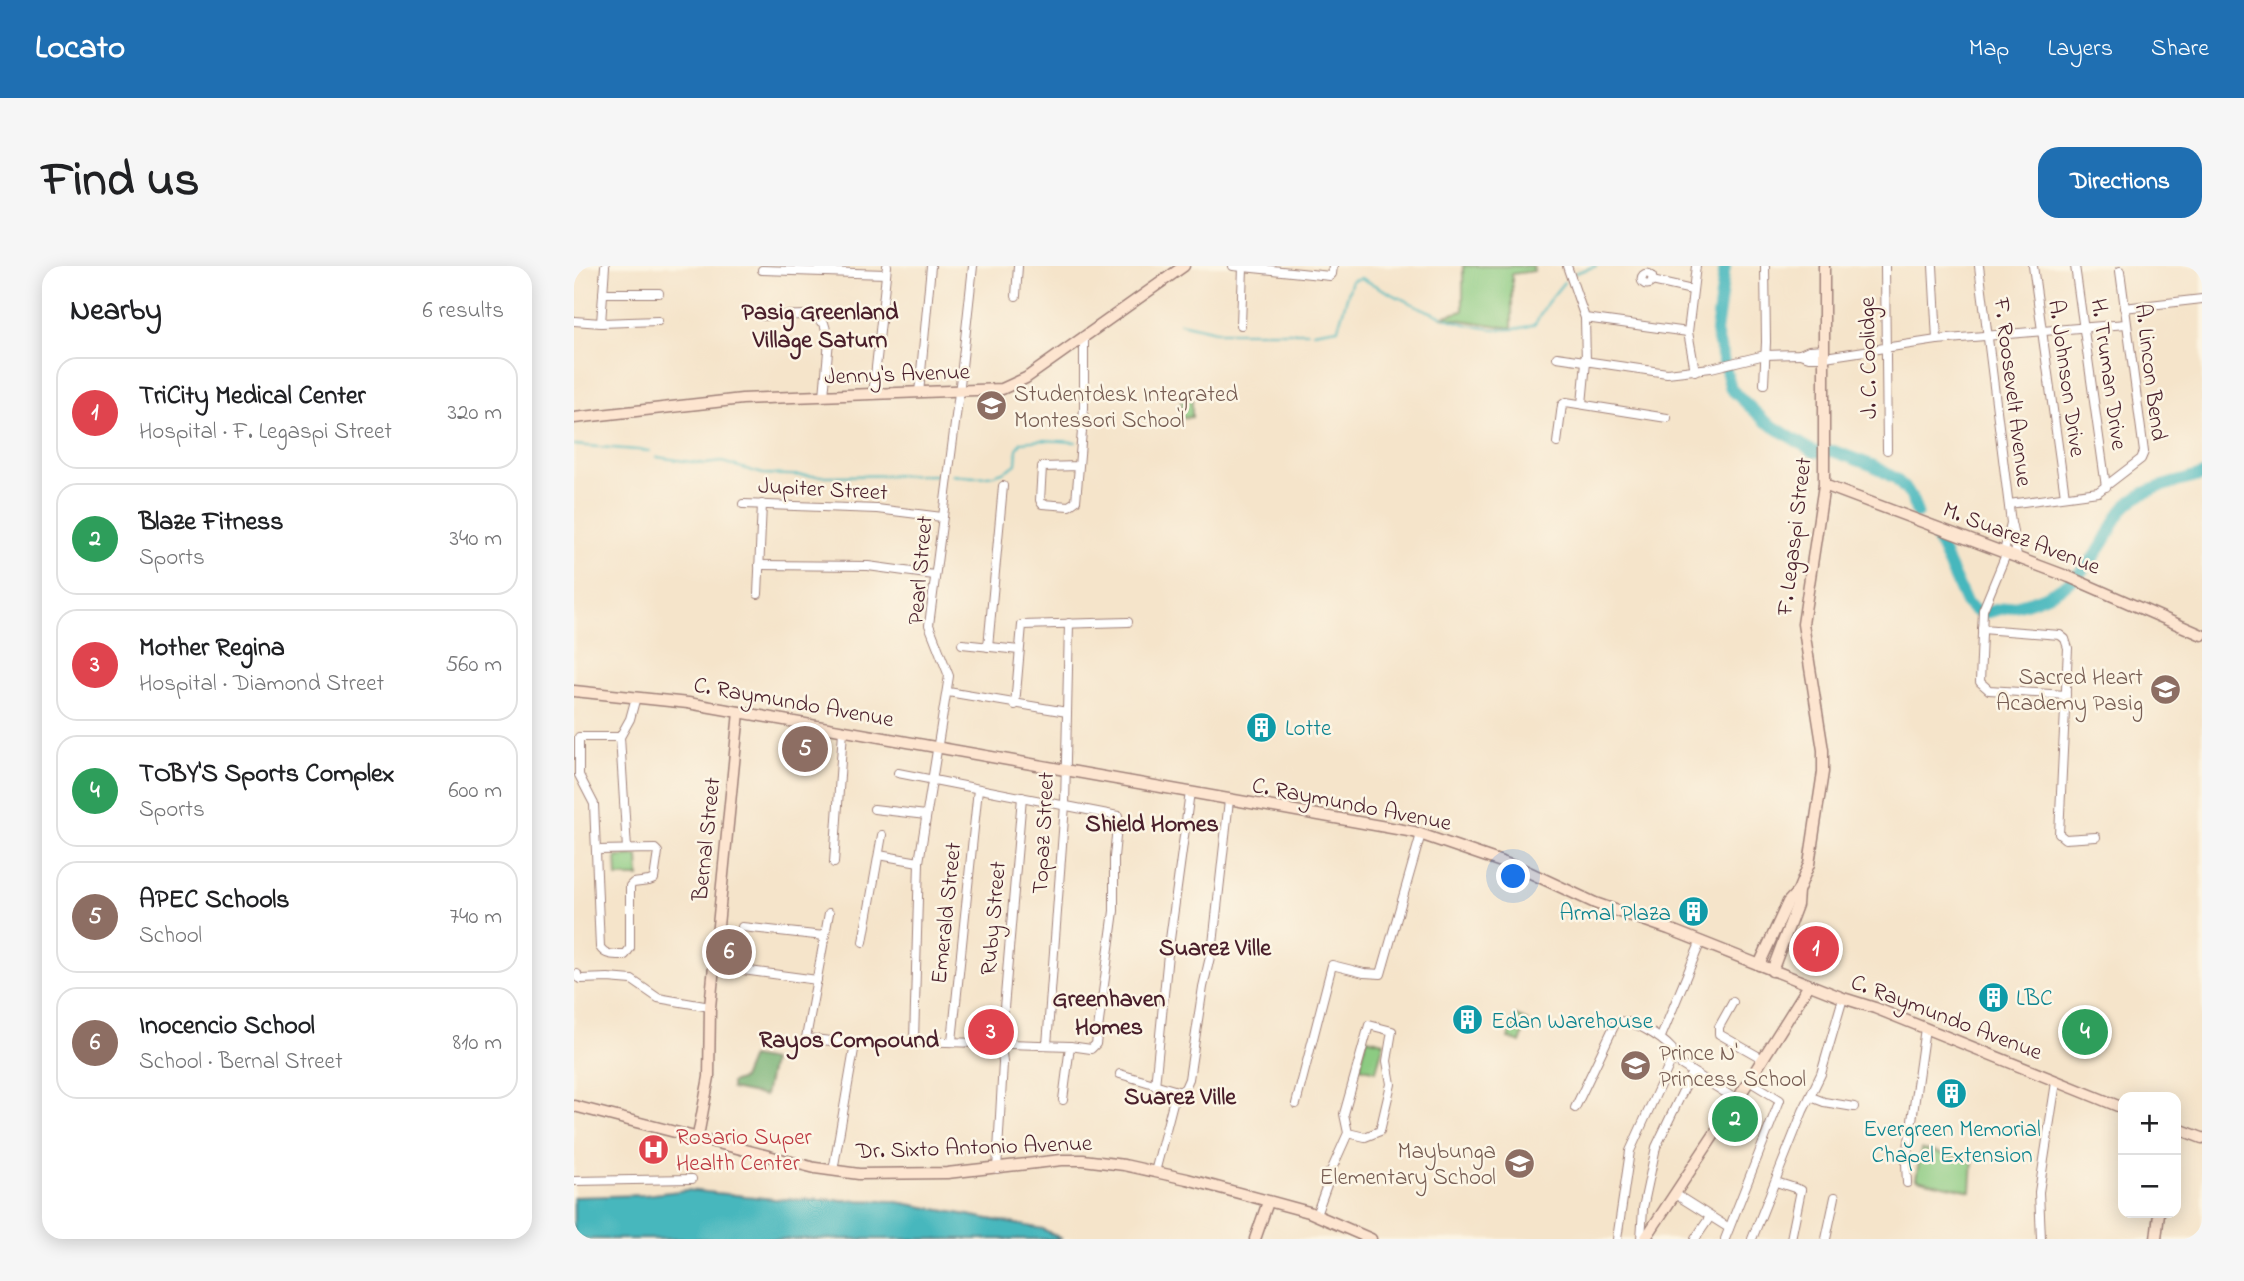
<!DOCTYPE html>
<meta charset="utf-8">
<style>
:root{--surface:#fff;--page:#f6f6f6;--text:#202124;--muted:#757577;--line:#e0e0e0;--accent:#1f6fb2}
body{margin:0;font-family:"Indie Flower",sans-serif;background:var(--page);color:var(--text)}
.controls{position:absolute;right:21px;bottom:21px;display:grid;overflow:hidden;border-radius:14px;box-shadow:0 4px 18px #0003}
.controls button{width:63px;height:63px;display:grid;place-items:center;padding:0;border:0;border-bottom:2px solid var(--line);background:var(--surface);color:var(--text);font:35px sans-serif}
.you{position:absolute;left:940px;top:611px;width:24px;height:24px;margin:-18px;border:5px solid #fff;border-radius:50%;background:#1a73e8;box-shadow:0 0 0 10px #1a73e833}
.badge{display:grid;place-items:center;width:46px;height:46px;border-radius:50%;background:var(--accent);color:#fff;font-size:23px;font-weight:700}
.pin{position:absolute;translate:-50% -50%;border:4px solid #fff;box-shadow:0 2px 7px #0006}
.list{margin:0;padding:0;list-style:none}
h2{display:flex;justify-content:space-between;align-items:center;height:91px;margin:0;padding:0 28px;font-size:30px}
h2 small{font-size:23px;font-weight:400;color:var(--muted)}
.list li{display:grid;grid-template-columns:46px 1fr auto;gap:21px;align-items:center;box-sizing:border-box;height:112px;margin:0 14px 14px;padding:0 14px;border:2px solid var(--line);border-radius:21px}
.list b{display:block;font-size:26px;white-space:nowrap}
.list p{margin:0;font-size:23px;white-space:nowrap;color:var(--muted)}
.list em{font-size:23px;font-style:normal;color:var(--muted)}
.map{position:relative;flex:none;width:1628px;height:973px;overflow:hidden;border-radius:21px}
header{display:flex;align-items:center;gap:42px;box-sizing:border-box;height:98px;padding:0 35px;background:var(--accent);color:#fff}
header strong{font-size:33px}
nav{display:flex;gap:38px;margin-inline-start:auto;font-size:24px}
.intro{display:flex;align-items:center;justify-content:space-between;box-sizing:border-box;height:168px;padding:0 42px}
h1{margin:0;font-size:49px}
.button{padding:18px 32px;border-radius:21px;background:var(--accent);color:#fff;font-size:24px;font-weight:700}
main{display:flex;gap:42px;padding:0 42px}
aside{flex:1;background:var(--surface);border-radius:21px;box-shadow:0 4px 18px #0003}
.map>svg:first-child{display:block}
.green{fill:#8ccb82;stroke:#6b7556;stroke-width:2}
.forest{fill:#71af70;stroke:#5e674e;stroke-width:2}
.water{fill:#47b7bd;stroke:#486b74;stroke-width:2}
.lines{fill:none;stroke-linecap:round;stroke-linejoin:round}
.stream{stroke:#47b7bd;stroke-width:2}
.river{stroke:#47b7bd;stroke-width:12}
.street-casing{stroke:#a0827a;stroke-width:10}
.secondary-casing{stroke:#a0827a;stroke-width:13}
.street{stroke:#fff;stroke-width:8}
.secondary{stroke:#fde5d0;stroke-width:10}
.labels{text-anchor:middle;stroke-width:5;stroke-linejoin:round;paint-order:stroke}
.street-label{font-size:23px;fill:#4a1f2b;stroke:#fcf5e5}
.education-label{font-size:23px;fill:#785e54;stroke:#fcf5e5;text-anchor:start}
.culture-label{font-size:23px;fill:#0d838f;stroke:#fcf5e5;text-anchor:start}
.health-label{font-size:23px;fill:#be3a42;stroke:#fcf5e5;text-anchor:start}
.neighbourhood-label{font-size:24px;font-weight:bold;fill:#4a1f2b;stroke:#fcf5e5}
</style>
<header>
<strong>Locato</strong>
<nav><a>Map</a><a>Layers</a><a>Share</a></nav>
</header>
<div class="intro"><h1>Find us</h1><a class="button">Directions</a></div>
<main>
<aside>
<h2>Nearby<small>6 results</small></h2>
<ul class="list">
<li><span class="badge" style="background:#e0444e">1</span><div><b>TriCity Medical Center</b><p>Hospital · F. Legaspi Street</p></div><em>320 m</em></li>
<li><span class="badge" style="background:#2e9e5b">2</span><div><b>Blaze Fitness</b><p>Sports</p></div><em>340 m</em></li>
<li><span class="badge" style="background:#e0444e">3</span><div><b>Mother Regina</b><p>Hospital · Diamond Street</p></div><em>560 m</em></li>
<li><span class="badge" style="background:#2e9e5b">4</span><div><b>TOBY'S Sports Complex</b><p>Sports</p></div><em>600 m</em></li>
<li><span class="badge" style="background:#8d6e63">5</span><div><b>APEC Schools</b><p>School</p></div><em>740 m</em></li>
<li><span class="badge" style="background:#8d6e63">6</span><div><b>Inocencio School</b><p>School · Bernal Street</p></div><em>810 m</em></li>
</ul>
</aside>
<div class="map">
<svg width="1628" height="973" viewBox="0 0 1628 973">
<rect width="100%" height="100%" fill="#fcf5e5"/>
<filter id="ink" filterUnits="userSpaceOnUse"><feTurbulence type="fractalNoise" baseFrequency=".0143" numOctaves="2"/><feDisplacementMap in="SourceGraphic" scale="14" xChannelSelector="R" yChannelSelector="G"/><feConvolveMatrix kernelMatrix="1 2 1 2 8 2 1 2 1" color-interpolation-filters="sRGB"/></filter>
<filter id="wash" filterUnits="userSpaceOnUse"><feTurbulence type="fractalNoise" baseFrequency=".00686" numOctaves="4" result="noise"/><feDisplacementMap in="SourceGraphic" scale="28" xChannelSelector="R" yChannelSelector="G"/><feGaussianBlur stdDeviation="1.57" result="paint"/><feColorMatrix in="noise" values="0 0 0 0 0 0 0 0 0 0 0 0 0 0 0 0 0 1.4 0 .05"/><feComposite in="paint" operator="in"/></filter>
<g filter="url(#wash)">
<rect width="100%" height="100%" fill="#f5e4ca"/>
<g class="green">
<path d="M 889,0 L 959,0 L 960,5 L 938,8 L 938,62 L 867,51 L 889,45 Z"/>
<path d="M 607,128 L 618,128 L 618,151 L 608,152 Z"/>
<path d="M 64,590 L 65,611 L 43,611 L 42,591 Z"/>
<path d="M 942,750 L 954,755 L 946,777 L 934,772 Z"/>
<path d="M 793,772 L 810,776 L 802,805 L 786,801 Z"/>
<path d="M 1347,883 L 1399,895 L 1397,925 L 1342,913 Z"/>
</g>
<path class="forest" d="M 177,791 L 198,795 L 191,830 L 157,823 L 157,817 L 168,813 Z"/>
<path class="water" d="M 113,924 L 200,933 L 318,935 L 469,963 L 488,973 L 0,973 L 0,931 L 71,929 Z"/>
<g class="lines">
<g class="stream">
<path d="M 1001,7 L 1022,0"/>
<path d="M 606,57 L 646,66 L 733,66"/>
<path d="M 739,66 L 764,62 L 778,14 L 787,12 C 834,36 908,79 961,58 L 973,37 L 990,16"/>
<path d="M 0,179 L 76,185"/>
<path d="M 83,191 L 131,198 L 148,196 L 189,208 L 241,210 L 368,209"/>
<path d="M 378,209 C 400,212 424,213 442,198 L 443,183 L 447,176 L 468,174 L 502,176"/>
</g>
<g class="river">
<path d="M 1151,0 L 1142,66 L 1157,123 L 1191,155 L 1240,186 L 1259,185 L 1300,200 L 1322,213 L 1337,230 L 1343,247"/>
<path d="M 1362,271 L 1392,337 C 1407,352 1412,346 1431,342 C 1482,332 1510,313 1536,266 C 1541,256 1544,247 1553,239 C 1573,220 1603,217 1628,209"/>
</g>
</g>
</g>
<g filter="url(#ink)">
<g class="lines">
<defs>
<g id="street">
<path d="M 399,0 L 386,119 L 355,359 L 375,410 L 345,596 L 340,775 L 496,780 L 489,834"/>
<path d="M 659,0 L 756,10 L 758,8 L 759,0"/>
<path d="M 993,0 L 1011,52 L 1012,96 L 1008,138"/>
<path d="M 1311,0 L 1313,184"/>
<path d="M 1359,0 L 1363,74"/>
<path d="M 1405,0 L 1437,257 L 1430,286"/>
<path d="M 1459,0 L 1491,230"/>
<path d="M 1501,0 L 1532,221"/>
<path d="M 188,4 L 312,8"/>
<circle cx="1073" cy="13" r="5.5"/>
<path d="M 1078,15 L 1118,24"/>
<path d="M 29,27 L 85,27"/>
<path d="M 442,30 L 444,0"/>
<path d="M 1550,42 L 1628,33"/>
<path d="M 186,50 L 236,49 L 250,57 L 255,74 L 250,130"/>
<path d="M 1011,52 L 1114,66"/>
<path d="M 0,55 L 27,57 L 84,55"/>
<path d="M 27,57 L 31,0"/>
<path d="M 667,59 L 669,1"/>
<path d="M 1226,88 L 1235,91 L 1251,91 L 1363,74 L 1552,58"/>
<path d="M 983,91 L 1093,107 L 1137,102 L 1191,89 L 1226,88 L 1235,84 L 1251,83"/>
<path d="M 1121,105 L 1114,66 L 1122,0"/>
<path d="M 1190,118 L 1192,76 L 1191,0"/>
<path d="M 345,127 L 357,0"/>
<path d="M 299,129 L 313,0"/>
<path d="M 983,177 L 988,139 L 992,136 L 1093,152"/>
<path d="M 505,200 L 502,235 L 495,240 L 468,238 L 466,234 L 468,201 L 505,200 L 510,142 L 510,70"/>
<path d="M 169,238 L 303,243 L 368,251"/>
<path d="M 1435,238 L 1524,226 L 1567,193 L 1570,186 L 1546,5"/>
<path d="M 1438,260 L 1443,290"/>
<path d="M 1433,286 L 1409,344 L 1406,416 L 1415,424 L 1492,429"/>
<path d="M 185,299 L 294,300 L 360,309"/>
<path d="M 184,328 L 188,238"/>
<path d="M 1408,363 L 1486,369 L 1491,373 L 1494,382 L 1485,568 L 1491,573 L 1522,571"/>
<path d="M 388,378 L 445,384"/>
<path d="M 414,381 L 429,220"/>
<path d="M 374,426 L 493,446"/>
<path d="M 441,439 L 448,359 L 554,356"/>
<path d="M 324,507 L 544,550 L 540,591 L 540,645 L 522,778 L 517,783 L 496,780"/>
<path d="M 300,543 L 352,549"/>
<path d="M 53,583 L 46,471 L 56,453 L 62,431"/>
<path d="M 23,584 L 81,583 L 84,586 L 80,613 L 75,615 L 59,617 L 56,620 L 56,682 L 51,689 C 42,689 31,690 26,681 L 20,538 L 5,509 L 5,471 L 46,471"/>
<path d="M 305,589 L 345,596"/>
<path d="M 260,597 L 269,465"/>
<path d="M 255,647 L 232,772 L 281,778 L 259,905"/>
<path d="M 168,661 L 250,670"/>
<path d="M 289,676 L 308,569"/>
<path d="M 139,700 L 243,714"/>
<path d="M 3,708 L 4,712 L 7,713 L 34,712 L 58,714 L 84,732 L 136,741"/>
<path d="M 1159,736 L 1145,761 L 1145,768 L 1189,793"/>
<path d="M 1087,771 L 1127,675"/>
<path d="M 378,775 L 404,523"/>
<path d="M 473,779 L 491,539 L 495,357"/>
<path d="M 1098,793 L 1163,834"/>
<path d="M 546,808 L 607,826"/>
<path d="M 581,820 L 594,688 L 616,526"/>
<path d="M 1237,831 L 1250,836 L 1280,841"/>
<path d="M 722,838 L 758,699 L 790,707 L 807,708 L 847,568"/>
<path d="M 1001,842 L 1042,756 C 1057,751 1088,772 1098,783 L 1098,793 L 1056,885 L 1043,973"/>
<path d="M 423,903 L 429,797 L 427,777 L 448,531"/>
<path d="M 581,906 L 601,829 L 611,822 L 615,813 L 629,721 L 639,678 L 655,534"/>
<path d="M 0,915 L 118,913"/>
<path d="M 1202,916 L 1227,924 L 1217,973"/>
<path d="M 1333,917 L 1332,897 L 1351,762"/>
<path d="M 752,918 L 750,911 L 757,905 L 774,867 L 770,848 L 795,759 L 818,765 L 813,795 L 817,818 L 806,865 L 791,871 L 774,867"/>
<path d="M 1101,928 L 1155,962"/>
<path d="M 742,949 L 754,916"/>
<path d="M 1067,973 L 1069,942 L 1082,881 L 1118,806"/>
<path d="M 1121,973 L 1136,951"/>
<path d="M 1151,973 L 1206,834 L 1175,815"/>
<path d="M 1178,973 L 1229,845 L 1247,808 L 1269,732"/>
<path d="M 1252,973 L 1261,931"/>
<path d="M 1467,973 L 1465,926 L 1482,816"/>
</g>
<g id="secondary">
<path d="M 0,152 L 168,133 L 428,123 L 452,112 L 610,0"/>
<path d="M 1250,219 L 1495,311 L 1628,369"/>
<path d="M 0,425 L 114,437 L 840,566 L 948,603 L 1021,637 L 1095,663 L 1269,732 L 1301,742 L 1549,842"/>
<path d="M 1185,699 L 1214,636 L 1224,625"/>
<path d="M 1198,705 L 1223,639 L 1224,625 L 1235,598 L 1249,506 L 1249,484 L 1229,358 L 1250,219 L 1250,0"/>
<path d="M 0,840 L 241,902 L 285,908 L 373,907 L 488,894 L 509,894 L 550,899 L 613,913 L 735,946 L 797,973"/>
<path d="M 1602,862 L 1628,872"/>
<path d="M 124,870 L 135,811 L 136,741 L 165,446"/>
<path d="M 681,973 L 694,936"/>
<path d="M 1071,973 L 1163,834 L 1235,719"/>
<path d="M 1582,973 L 1585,947"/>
</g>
</defs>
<use href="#street" class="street-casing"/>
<use href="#secondary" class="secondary-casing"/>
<use href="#street" class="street"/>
<use href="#secondary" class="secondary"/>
</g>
</g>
<defs>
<symbol id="school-disc" viewBox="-11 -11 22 22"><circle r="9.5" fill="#8d6e63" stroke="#fcf5e5"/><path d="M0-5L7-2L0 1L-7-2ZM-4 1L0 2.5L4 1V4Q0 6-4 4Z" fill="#fff"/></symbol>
<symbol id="building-disc" viewBox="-11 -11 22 22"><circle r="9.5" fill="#0f9aa8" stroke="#fcf5e5"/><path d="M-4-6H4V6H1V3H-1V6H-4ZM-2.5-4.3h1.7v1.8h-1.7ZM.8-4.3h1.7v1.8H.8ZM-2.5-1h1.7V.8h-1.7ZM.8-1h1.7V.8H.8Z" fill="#fff"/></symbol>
<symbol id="hospital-disc" viewBox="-11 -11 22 22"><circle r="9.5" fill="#e0444e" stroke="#fcf5e5"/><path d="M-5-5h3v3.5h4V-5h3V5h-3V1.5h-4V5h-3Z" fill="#fff"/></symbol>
</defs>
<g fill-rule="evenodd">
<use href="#school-disc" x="400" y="122" width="35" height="35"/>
<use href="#school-disc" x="1574" y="406" width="35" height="35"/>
<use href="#building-disc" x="670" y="444" width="35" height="35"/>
<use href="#building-disc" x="1102" y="628" width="35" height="35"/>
<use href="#building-disc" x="1402" y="714" width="35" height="35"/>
<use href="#building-disc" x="876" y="736" width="35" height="35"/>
<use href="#school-disc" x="1044" y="782" width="35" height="35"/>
<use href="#building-disc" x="1360" y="810" width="35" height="35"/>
<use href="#hospital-disc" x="62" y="866" width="35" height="35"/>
<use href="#school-disc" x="928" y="880" width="35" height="35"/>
</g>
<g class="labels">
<g class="street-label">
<text transform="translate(1293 92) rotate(-91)" y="8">J. C. Coolidge</text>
<text transform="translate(1578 106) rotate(83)" y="8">A. Lincon Bend</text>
<text transform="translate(323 107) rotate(-2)" y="8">Jenny's Avenue</text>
<text transform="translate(1536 108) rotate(82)" y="8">H. Truman Drive</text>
<text transform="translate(1494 112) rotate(82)" y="8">A. Johnson Drive</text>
<text transform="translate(1440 126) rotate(83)" y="8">F. Roosevelt Avenue</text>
<text transform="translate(249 222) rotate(3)" y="8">Jupiter Street</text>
<text transform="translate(1219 270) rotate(-83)" y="8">F. Legaspi Street</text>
<text transform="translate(1448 271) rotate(21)" y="8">M. Suarez Avenue</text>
<text transform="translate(345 304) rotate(-85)" y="8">Pearl Street</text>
<text transform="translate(220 435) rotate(10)" y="8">C. Raymundo Avenue</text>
<text transform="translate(778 537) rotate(11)" y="8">C. Raymundo Avenue</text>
<text transform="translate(468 567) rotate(-87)" y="8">Topaz Street</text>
<text transform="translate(131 573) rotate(-84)" y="8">Bernal Street</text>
<text transform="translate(371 647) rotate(-84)" y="8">Emerald Street</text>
<text transform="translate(418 652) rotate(-85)" y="8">Ruby Street</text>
<text transform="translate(1373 750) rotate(21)" y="8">C. Raymundo Avenue</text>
<text transform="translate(400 880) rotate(-2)" y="8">Dr. Sixto Antonio Avenue</text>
</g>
<g class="education-label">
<text x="440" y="135">Studentdesk Integrated<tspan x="440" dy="26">Montessori School</tspan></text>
<text x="1569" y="418" text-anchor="end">Sacred Heart<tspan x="1569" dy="26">Academy Pasig</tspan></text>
<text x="1085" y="794">Prince N'<tspan x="1085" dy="26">Princess School</tspan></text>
<text x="922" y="892" text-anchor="end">Maybunga<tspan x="922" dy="26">Elementary School</tspan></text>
</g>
<g class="culture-label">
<text x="711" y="469">Lotte</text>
<text x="1097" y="654" text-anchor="end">Armal Plaza</text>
<text x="1442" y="739">LBC</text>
<text x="917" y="762">Edan Warehouse</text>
<text x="1378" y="870" text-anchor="middle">Evergreen Memorial<tspan x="1378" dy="26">Chapel Extension</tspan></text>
</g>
<g class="health-label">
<text x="102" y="878">Rosario Super<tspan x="102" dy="26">Health Center</tspan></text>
</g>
<g class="neighbourhood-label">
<text x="246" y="53">Pasig Greenland<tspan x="246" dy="28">Village Saturn</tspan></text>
<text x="578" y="565">Shield Homes</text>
<text x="641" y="689">Suarez Ville</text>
<text x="535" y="740">Greenhaven<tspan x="535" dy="28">Homes</tspan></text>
<text x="275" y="781">Rayos Compound</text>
<text x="606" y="838">Suarez Ville</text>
</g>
</g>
</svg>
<div class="controls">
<button>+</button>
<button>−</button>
</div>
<div class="you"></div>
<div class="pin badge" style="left:1242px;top:683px;background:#e0444e">1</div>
<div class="pin badge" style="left:1161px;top:853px;background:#2e9e5b">2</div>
<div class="pin badge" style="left:417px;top:766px;background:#e0444e">3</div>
<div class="pin badge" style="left:1511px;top:766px;background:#2e9e5b">4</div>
<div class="pin badge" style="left:231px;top:483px;background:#8d6e63">5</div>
<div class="pin badge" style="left:155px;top:686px;background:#8d6e63">6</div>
</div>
</main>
